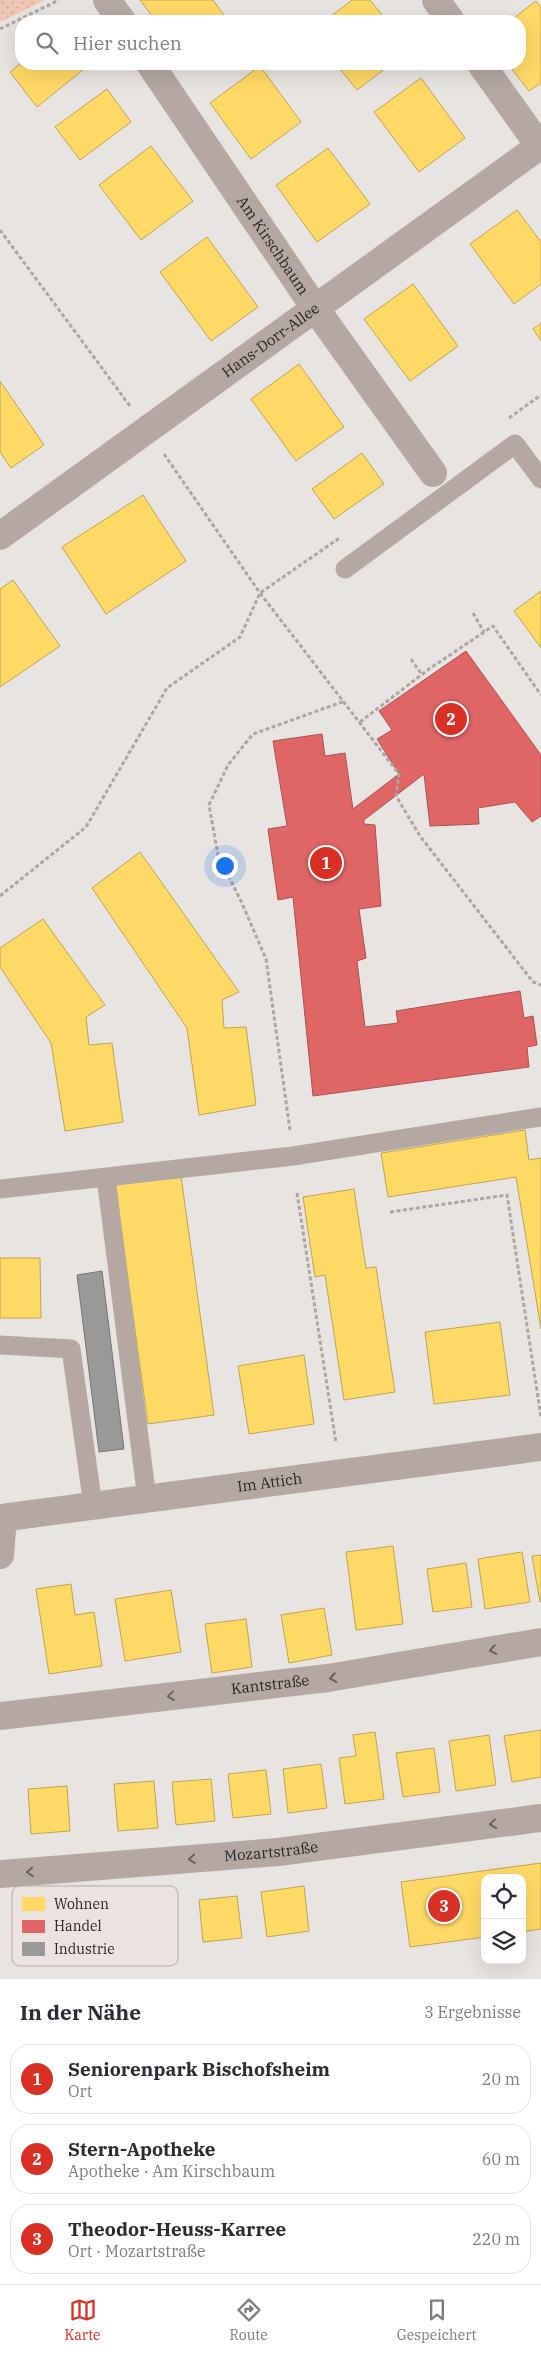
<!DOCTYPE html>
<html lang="de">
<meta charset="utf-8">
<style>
:root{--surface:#fff;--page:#f7f7f7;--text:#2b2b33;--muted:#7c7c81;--line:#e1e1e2;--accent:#d93025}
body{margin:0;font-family:"IBM Plex Serif",serif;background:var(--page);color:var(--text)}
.controls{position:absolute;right:15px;bottom:15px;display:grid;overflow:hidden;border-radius:10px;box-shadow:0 5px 20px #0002}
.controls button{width:45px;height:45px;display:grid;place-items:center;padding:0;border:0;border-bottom:1px solid var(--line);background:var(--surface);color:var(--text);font:25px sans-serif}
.you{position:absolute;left:224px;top:865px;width:18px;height:18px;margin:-12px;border:4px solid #fff;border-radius:50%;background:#1a73e8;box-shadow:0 0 0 8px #1a73e833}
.badge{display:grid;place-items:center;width:32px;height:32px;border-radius:50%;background:var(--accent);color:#fff;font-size:16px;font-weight:700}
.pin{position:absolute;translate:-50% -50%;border:2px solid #fff;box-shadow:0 1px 5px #0006}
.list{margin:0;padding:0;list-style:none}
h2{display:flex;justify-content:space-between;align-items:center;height:65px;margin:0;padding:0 20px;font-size:21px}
h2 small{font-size:16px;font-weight:400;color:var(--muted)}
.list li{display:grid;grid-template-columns:32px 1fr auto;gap:15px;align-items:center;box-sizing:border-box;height:70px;margin:0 10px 10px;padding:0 10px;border:1px solid var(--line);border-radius:20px}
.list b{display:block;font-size:19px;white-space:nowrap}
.list p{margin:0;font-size:16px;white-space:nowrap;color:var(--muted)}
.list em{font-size:16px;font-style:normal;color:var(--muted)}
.icon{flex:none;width:28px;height:28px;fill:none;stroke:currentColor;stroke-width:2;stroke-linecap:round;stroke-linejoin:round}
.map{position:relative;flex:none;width:541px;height:1979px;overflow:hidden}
.search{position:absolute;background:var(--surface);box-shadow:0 5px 20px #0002;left:15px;right:15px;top:15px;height:55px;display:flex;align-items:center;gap:12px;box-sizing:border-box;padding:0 18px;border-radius:20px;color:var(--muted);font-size:19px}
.sheet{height:305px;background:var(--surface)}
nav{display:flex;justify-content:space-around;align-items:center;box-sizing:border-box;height:70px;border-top:1px solid var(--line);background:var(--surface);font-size:14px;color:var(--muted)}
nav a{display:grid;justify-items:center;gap:2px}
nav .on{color:var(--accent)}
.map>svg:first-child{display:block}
.garden{fill:url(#garden-dots)}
.homes{fill:#ffd966;stroke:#bea352}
.shops{fill:#e06666;stroke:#a95252}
.industry{fill:#999;stroke:#777676}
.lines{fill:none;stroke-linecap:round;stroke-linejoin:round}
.path{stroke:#aea4a0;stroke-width:3;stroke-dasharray:4 2.5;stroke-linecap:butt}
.service{stroke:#b5a8a2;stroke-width:19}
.minor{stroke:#b5a8a2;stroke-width:28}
.oneway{stroke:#67605c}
.labels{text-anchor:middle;stroke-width:5;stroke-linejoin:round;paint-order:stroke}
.street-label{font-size:15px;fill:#282523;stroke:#ebe3df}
.key{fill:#ebe3df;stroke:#b0aaa7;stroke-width:1}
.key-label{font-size:14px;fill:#282523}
</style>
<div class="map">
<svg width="541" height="1979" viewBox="0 0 541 1979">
<defs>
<pattern id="garden-dots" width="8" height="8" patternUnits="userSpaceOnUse" patternTransform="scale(1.25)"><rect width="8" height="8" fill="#eec6b3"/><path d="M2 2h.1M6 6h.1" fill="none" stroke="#ccaa9a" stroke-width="1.8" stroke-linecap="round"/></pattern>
</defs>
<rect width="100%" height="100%" fill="#e8e4e2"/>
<path class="garden" d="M 0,0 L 45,0 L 0,22 Z"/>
<g class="homes">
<path d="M 140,0 L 213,0 L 228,21 L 156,21 Z"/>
<path d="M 352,0 L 370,0 L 387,21 L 325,21 Z"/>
<path d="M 536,1 L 541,8 L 541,83 L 529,91 L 508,64 L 520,64 L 520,21 L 510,21 Z"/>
<path d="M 21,63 L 88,64 L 89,65 L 37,107 L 10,72 Z"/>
<path d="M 336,64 L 391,64 L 357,90 Z"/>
<path d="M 260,66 L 301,122 L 251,159 L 210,103 Z"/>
<path d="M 421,78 L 465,138 L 419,172 L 374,112 Z"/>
<path d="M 107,89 L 131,122 L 80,160 L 55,127 Z"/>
<path d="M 151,146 L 193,201 L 141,240 L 99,185 Z"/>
<path d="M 328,148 L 370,204 L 317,242 L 276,185 Z"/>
<path d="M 517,210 L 541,242 L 541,284 L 514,304 L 470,244 Z"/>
<path d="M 207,237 L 258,307 L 211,341 L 160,272 Z"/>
<path d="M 413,284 L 458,346 L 410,381 L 364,319 Z"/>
<path d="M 541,323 L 541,341 L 533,329 Z"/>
<path d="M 299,364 L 344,427 L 296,461 L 251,399 Z"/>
<path d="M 0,381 L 44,445 L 11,468 L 0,452 Z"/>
<path d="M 362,453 L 384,484 L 334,519 L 312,489 Z"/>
<path d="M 143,495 L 186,561 L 106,614 L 62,547 Z"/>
<path d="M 13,580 L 60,646 L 0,687 L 0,589 Z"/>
<path d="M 541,591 L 541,648 L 514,611 Z"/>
<path d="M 140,852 L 239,992 L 222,1000 L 224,1028 L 246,1027 L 256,1105 L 199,1115 L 187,1028 L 92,888 Z"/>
<path d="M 43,919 L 105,1005 L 86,1017 L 89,1045 L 112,1043 L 123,1122 L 65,1131 L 51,1043 L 0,967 L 0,948 Z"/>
<path d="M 525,1130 L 529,1160 L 541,1158 L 541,1329 L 516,1177 L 388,1197 L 381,1153 Z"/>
<path d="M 181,1176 L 214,1415 L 148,1424 L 115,1185 Z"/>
<path d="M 354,1189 L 366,1268 L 376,1267 L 395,1392 L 344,1400 L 325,1275 L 315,1277 L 303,1197 Z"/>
<path d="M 0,1258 L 40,1258 L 41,1318 L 0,1318 Z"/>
<path d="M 500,1322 L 510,1395 L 434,1404 L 425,1332 Z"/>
<path d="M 304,1355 L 314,1424 L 249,1434 L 238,1366 Z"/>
<path d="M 393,1546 L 403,1624 L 356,1630 L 346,1552 Z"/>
<path d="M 522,1552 L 530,1602 L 485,1609 L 478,1559 Z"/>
<path d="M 541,1555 L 541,1602 L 540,1602 L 532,1556 Z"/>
<path d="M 466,1563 L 472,1607 L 433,1612 L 427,1569 Z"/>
<path d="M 71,1584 L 75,1615 L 94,1612 L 102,1666 L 49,1674 L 36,1589 Z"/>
<path d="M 171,1590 L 181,1652 L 125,1661 L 115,1599 Z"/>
<path d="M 324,1608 L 332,1655 L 289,1663 L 281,1615 Z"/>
<path d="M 246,1619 L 252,1667 L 212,1673 L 205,1624 Z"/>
<path d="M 541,1730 L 541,1777 L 512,1782 L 504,1736 Z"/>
<path d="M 375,1732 L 384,1799 L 345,1804 L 339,1758 L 356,1756 L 353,1735 Z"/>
<path d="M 489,1735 L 496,1785 L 456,1791 L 449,1741 Z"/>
<path d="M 434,1748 L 440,1792 L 403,1797 L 396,1753 Z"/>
<path d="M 321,1764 L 327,1808 L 288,1813 L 283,1769 Z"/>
<path d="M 266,1770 L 271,1814 L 233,1818 L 228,1774 Z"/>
<path d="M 211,1779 L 215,1821 L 176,1825 L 172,1782 Z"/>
<path d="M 154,1781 L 158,1828 L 118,1831 L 114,1784 Z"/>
<path d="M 67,1786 L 70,1831 L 31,1834 L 28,1789 Z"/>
<path d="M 541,1863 L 541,1929 L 522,1932 L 522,1878 L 485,1878 L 485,1937 L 410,1947 L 401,1882 Z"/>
<path d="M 304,1886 L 309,1931 L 267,1937 L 261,1892 Z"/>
<path d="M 237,1896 L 242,1938 L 203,1942 L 199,1900 Z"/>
</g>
<path class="shops" d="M 466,651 L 541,755 L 541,816 L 532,822 L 515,802 L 478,808 L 479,824 L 430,826 L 424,774 L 364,820 L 364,824 L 375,825 L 381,906 L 359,909 L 366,958 L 357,961 L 365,1027 L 398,1023 L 396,1011 L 520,991 L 524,1018 L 533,1016 L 537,1045 L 527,1047 L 529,1067 L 313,1096 L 293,897 L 278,900 L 268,829 L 287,826 L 273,741 L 322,734 L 325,756 L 345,753 L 353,809 L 399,774 L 377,739 L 392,730 L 379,711 Z"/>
<path class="industry" d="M 102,1271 L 124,1449 L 99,1452 L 77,1275 Z"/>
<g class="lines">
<g class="path">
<path d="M 0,29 L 59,0"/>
<path d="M 0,230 L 130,406"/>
<path d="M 509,418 L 541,395"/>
<path d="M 164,454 L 260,593 L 399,774 L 396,796 L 420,836 L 533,982 L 541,985"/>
<path d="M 473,613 L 484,632"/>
<path d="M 411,659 L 422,675"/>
<path d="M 360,722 L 429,669 L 493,626 L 541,695"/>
<path d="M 0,896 L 86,827 L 167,688 L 240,637 L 260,593 L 341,537"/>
<path d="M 290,1130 L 266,959 L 241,901 L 218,855 L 209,805 L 228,765 L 253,734 L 345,701"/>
<path d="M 297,1193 L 336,1443"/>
<path d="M 390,1212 L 507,1195 L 541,1417"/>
</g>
<g class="service">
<path d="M 345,569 L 515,444 L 541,479"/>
<path d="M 106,1178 L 147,1499"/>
<path d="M 0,1189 L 293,1156 L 541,1117"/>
<path d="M 0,1345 L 71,1349 L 93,1506"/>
</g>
<g class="minor">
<path d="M 107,0 L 122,21"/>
<path d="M 436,0 L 451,21"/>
<path id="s1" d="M 150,64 L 315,308 L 433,473"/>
<path d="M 481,64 L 541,148"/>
<path id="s2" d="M 0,536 L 541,145"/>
<path id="s3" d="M 0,1518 L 541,1447"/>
<path d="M 0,1555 L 3,1518"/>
<path id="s4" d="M 0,1716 L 328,1678 L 541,1642"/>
<path id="s5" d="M 0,1874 L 278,1852 L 541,1818"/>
</g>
</g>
<defs><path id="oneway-chevron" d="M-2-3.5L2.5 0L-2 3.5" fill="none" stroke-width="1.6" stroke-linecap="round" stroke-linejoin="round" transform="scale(1.25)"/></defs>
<g class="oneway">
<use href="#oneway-chevron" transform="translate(493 1650) rotate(170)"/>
<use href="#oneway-chevron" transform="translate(333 1678) rotate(171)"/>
<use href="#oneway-chevron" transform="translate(171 1696) rotate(173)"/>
<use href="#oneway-chevron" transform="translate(493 1824) rotate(173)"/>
<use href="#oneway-chevron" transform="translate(192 1859) rotate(175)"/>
<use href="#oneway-chevron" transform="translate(30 1872) rotate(175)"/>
</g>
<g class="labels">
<g class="street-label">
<text dy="5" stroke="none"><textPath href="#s1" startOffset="219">Am Kirschbaum</textPath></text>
<text dy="5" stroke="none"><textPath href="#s2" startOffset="334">Hans-Dorr-Allee</textPath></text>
<text dy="5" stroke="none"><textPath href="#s3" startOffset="272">Im Attich</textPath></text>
<text dy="5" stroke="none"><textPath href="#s4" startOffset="272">Kantstraße</textPath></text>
<text dy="5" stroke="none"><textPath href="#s5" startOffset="272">Mozartstraße</textPath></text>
</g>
</g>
<rect x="12" y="1886" width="166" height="80" rx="8" class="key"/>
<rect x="22" y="1897" width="23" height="14" fill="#ffd966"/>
<rect x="22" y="1920" width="23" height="13" fill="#e06666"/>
<rect x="22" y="1942" width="23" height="14" fill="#999"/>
<g class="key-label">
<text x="54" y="1909">Wohnen</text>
<text x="54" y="1931">Handel</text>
<text x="54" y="1954">Industrie</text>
</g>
</svg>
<div class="controls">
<button><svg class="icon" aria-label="locate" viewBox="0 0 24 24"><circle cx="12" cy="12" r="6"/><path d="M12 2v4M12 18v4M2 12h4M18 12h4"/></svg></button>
<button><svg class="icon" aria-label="layers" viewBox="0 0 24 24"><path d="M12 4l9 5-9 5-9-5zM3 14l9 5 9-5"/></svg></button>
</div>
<div class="you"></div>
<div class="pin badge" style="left:326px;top:863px">1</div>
<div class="pin badge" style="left:451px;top:719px">2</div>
<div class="pin badge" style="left:444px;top:1906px">3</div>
<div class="search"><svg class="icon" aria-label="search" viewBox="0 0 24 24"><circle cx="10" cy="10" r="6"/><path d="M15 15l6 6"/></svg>Hier suchen</div>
</div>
<section class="sheet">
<h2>In der Nähe<small>3 Ergebnisse</small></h2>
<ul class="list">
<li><span class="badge">1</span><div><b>Seniorenpark Bischofsheim</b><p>Ort</p></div><em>20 m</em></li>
<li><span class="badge">2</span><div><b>Stern-Apotheke</b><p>Apotheke · Am Kirschbaum</p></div><em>60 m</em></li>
<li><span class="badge">3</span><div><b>Theodor-Heuss-Karree</b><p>Ort · Mozartstraße</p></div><em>220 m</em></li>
</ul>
</section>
<nav>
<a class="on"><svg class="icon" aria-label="map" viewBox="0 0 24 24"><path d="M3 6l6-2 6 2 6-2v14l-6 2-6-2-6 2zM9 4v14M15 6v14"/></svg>Karte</a>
<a><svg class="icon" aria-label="directions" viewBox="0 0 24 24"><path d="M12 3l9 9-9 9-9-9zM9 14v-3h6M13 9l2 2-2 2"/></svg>Route</a>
<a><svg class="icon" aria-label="saved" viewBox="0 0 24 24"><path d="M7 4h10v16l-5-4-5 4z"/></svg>Gespeichert</a>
</nav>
